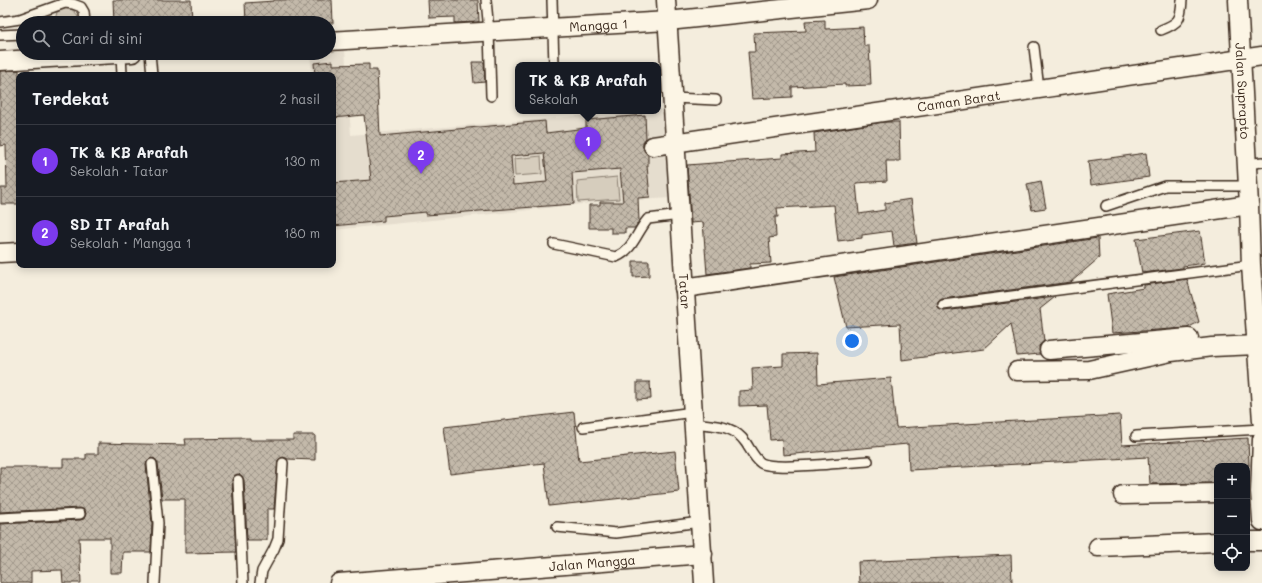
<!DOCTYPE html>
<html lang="id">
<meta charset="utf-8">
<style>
:root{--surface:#171b24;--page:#242831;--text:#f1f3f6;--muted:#9ea1a6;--line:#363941;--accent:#7c3aed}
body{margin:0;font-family:Mali,sans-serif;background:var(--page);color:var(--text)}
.controls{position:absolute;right:12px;bottom:12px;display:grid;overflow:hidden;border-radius:8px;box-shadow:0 2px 10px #0003}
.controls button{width:36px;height:36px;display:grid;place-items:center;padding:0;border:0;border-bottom:1px solid var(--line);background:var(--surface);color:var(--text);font:20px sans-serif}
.you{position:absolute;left:852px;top:341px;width:14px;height:14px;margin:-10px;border:3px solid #fff;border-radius:50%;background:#1a73e8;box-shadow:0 0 0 6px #1a73e833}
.badge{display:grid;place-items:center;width:26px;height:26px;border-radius:50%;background:var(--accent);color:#fff;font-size:13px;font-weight:700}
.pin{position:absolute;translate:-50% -33px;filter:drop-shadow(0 1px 2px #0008)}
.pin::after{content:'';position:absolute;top:21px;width:14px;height:12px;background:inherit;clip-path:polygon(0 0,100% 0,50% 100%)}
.popup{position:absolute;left:515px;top:62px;width:146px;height:52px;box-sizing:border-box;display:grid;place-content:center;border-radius:8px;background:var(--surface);filter:drop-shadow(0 1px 3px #0005);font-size:13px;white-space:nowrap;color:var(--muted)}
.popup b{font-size:15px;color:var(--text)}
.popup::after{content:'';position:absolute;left:50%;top:100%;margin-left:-8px;border:8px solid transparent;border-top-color:var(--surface)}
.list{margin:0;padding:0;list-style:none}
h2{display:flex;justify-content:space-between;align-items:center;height:52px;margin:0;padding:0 16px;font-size:17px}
h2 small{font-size:13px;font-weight:400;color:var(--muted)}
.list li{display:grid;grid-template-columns:26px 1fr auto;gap:12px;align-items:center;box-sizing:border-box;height:72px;padding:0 16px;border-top:1px solid var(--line)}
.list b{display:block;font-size:15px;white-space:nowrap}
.list p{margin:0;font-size:13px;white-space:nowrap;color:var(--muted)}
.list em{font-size:13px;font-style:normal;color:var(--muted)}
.icon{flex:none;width:22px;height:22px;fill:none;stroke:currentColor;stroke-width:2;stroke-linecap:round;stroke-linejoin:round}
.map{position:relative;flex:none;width:1262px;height:583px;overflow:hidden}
.search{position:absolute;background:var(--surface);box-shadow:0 2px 10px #0003;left:16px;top:16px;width:320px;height:44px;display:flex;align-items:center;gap:10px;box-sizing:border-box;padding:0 14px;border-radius:22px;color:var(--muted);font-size:15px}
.panel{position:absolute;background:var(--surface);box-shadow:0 2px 10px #0003;left:16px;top:72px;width:320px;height:196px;border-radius:8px}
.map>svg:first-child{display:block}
.built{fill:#e5ddce}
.green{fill:#d6cdbd;stroke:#887c6e}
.building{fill:url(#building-cross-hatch);stroke:#3b2a1e;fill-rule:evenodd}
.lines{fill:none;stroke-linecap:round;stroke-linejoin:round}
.lane-casing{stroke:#3b2a1e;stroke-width:12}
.street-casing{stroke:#3b2a1e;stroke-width:21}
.lane{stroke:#fcf5e5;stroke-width:9}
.street{stroke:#fcf5e5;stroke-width:18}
.labels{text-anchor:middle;stroke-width:3;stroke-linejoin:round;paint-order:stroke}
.street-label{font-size:13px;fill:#3b2a1e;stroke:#fcf5e5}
</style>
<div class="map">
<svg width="1262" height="583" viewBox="0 0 1262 583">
<defs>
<pattern id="building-cross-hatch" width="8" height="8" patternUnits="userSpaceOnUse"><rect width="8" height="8" fill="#c3b9aa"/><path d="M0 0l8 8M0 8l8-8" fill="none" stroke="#a0978a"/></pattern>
</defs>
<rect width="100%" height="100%" fill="#f4eddd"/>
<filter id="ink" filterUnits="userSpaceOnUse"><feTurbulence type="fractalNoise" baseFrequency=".025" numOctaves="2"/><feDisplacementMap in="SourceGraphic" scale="8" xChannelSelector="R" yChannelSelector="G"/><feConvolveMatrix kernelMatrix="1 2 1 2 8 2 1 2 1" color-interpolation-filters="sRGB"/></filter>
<g filter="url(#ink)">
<path class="built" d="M 345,50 L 351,135 L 637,111 L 658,111 L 658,109 L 665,109 L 671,198 L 591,203 L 511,212 L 333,230 L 333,75 L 312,75 L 310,53 L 329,53 L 329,51 Z"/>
<g class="green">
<path d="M 64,8 C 74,8 79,14 78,23 L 55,23 L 55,20 L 57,12 Z"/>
<path d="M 541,156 L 542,174 L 515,176 L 514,159 Z"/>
<path d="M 617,177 L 619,199 L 578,202 L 577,181 Z"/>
</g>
<g class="building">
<path d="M 113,0 L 191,0 L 192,23 L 114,23 Z"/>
<path d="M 274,0 L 332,0 L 333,23 L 274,23 L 274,21 L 246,22 L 245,3 L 274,1 Z"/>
<path d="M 428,0 L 478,0 L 479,22 L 455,23 L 455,17 L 429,18 Z"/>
<path d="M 825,20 L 825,29 L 863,27 L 864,46 L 869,46 L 871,85 L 845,86 L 845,84 L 792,87 L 792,97 L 752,99 L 748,52 L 755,52 L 754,33 L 806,31 L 805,21 Z"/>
<path d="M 333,61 L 333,65 L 369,64 L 369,70 L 377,70 L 380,136 L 545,121 L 546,133 L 586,128 L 586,120 L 645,115 L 646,138 L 643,142 L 643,147 L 645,152 L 648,155 L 648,166 L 647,166 L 650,197 L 638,198 L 639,221 L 635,228 L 625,228 L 625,233 L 611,233 L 611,228 L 589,228 L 589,205 L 600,205 L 600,202 L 623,202 L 620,169 L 572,173 L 574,204 L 426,215 L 426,212 L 384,216 L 384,221 L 333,226 L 333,183 L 371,180 L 364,115 L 333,118 L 333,75 L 315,75 L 314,63 ZM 544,153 L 547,182 L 513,185 L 511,156 Z"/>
<path d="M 472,62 L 484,62 L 485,82 L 474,83 Z"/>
<path d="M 19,70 L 19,204 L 1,204 L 1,188 L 7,188 L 6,145 L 0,146 L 0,71 Z"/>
<path d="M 884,122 L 899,122 L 900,161 L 886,161 L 887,181 L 856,183 L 859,214 L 885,210 L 885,203 L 911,199 L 917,243 L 894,246 L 892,231 L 862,235 L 862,238 L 838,241 L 834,205 L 777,208 L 778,217 L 775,217 L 776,237 L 769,238 L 771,263 L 750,264 L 750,268 L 707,274 L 703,222 L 691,223 L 687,165 L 782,158 L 782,154 L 815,152 L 814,133 Z"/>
<path d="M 1146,153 L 1149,177 L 1091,185 L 1088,161 Z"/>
<path d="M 1041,181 L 1046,208 L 1032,210 L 1027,184 Z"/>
<path d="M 1200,231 L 1205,263 L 1183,266 L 1183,268 L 1142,273 L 1136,239 Z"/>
<path d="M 1098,238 L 1099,258 L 1071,282 L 942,299 L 938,302 L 938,308 L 944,311 L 1055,297 L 1040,309 L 1044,341 L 1039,346 L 1040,354 L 1017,356 L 1011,324 L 984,349 L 902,360 L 900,324 L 846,327 L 834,277 Z"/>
<path d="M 633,261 L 649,261 L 649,276 L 633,277 Z"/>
<path d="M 1187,279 L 1199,322 L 1187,328 L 1112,333 L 1107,294 L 1144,288 L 1144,285 Z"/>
<path d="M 817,353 L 818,384 L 891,378 L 896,428 L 1120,415 L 1122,445 L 1248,438 L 1249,466 L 1217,466 L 1217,483 L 1150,484 L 1148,457 L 909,470 L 908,444 L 783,455 L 782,439 L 770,440 L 767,405 L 739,406 L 739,391 L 753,390 L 752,368 L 783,366 L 783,354 Z"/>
<path d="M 637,382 L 650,382 L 651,399 L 637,400 Z"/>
<path d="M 574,412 L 579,461 L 675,451 L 679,492 L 549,506 L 544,463 L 450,474 L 444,427 Z"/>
<path d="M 293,435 L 315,435 L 315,460 L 288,459 L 283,457 L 278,460 L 274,509 L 267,509 L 267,540 L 247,540 L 244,480 L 241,475 L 237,474 L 233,477 L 232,480 L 236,552 L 185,553 L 185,499 L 162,499 L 158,463 L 155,459 L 151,458 L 147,461 L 146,465 L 152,523 L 151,552 L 123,552 L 122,573 L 110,573 L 110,538 L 79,538 L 81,583 L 63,583 L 62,570 L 31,571 L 31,583 L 0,583 L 0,524 L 80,520 L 84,519 L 86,514 L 85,510 L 80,508 L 0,512 L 0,467 L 63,467 L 63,459 L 86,459 L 86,454 L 98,454 L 98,443 L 186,445 L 185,439 L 250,438 L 250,440 L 293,440 Z"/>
<path d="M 1011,555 L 1012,583 L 859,583 L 858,562 Z"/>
</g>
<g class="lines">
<defs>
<g id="lane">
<path d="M 486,0 L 489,31 L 491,96"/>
<path d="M 552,0 L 554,65"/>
<path d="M 0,22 L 20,19 L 65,3 L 73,4 L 81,7 L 84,12 L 85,23"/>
<path d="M 1161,30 C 1179,23 1181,20 1182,0"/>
<path d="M 0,35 L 23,34"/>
<path d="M 1034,47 L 1039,89"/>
<path d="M 150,53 L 152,75"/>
<path d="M 121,54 L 122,75"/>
<path d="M 673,98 L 716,100"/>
<path d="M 1247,164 L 1262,162"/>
<path d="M 1106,206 L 1165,186 L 1248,186"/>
<path d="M 554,244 L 616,257 C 634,249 636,233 648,219 L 680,215"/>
<path d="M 943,305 L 1251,265"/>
<path d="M 693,423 C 714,426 733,424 746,443 C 750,449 755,459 761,463 C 775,471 848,462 868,461"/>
<path d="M 583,427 L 693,412"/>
<path d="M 1136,436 L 1262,429"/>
<path d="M 152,464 L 158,523 L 155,583"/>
<path d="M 238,480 L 243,583"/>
<path d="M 0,518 L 80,514"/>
<path d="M 557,527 L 616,533 L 700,522"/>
<path d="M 260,583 L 262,571 L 274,549 L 278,539 L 283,463"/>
</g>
<g id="street">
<path id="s1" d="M 666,0 L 704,583"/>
<path id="s2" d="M 1238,0 L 1249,205 L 1251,265 L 1262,421"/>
<path id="s3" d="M 329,41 L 668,21 L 868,0"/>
<path d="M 0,61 L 132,53"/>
<path id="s4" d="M 653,146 L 1262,56"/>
<path d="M 0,253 L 19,252"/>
<path d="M 684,288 L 1249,205"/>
<path d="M 1049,350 L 1189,338"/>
<path d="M 1017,371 L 1089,370 L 1171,352 L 1212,347 L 1257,345"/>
<path d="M 1262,439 L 1260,492 L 1262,521"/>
<path d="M 1123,495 L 1217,493"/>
<path d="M 1247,541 L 1262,541"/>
<path d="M 1098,547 L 1217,542"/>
<path id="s5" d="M 339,583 L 703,554"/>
</g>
</defs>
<use href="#lane" class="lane-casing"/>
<use href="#street" class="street-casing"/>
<use href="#lane" class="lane"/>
<use href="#street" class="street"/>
</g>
</g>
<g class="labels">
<g class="street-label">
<text dy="5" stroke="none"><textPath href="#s3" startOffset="270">Mangga 1</textPath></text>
<text dy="5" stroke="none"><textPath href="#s2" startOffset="91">Jalan Suprapto</textPath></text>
<text dy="5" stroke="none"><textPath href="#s4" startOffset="309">Caman Barat</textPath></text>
<text dy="5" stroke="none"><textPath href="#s1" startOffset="292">Tatar</textPath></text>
<text dy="5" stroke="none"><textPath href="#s5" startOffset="254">Jalan Mangga</textPath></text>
</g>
</g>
</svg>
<div class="controls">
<button>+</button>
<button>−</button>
<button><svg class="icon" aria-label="locate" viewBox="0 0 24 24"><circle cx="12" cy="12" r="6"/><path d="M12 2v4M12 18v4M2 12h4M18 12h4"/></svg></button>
</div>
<div class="you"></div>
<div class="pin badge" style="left:588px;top:160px">1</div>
<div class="popup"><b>TK &amp; KB Arafah</b>Sekolah</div>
<div class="pin badge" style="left:421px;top:174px">2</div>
<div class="search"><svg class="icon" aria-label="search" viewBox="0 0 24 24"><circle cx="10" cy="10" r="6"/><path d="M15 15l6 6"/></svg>Cari di sini</div>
<section class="panel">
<h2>Terdekat<small>2 hasil</small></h2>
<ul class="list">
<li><span class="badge">1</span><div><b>TK &amp; KB Arafah</b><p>Sekolah · Tatar</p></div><em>130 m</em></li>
<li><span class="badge">2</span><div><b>SD IT Arafah</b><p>Sekolah · Mangga 1</p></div><em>180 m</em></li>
</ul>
</section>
</div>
